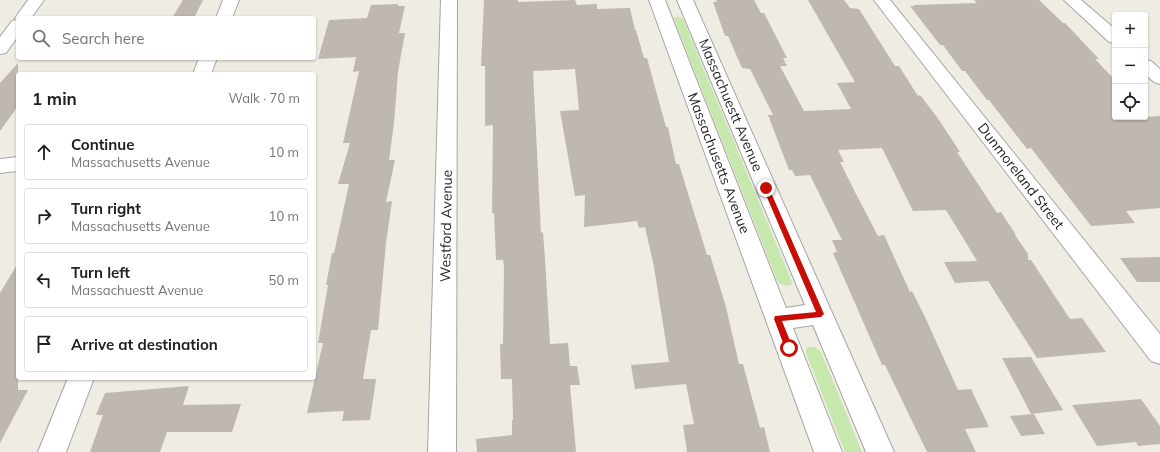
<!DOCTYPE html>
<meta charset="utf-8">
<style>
:root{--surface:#fff;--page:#f6f6f6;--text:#202124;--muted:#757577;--line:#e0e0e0}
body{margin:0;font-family:Mulish,sans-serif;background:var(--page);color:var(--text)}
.controls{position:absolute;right:12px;top:12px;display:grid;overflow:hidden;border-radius:4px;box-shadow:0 1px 3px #0004}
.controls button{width:36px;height:36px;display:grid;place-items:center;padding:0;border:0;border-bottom:1px solid var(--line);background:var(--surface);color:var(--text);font:20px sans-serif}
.stop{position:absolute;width:12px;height:12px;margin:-9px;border:3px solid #c70e06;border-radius:50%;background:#fff}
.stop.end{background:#c70e06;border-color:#fff;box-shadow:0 1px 4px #0008}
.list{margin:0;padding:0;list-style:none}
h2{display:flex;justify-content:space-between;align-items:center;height:52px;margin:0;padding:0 16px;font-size:17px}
h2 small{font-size:13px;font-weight:400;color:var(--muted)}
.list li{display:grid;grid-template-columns:26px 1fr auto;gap:12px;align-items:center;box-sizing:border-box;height:56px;margin:0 8px 8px;padding:0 8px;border:1px solid var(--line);border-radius:4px}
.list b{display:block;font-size:15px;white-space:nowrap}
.list p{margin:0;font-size:13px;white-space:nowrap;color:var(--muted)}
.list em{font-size:13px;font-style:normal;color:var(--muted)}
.icon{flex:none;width:22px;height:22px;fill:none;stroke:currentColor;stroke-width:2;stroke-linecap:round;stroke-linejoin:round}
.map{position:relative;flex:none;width:1160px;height:452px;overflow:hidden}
.search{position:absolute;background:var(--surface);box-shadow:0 1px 3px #0004;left:16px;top:16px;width:300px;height:44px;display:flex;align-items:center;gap:10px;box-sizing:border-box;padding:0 14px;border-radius:4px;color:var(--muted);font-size:15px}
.panel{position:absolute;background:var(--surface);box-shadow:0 1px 3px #0004;left:16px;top:72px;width:300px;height:308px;border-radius:4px}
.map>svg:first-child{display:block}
.grass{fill:#c7e8ac}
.building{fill:#bfb8b1}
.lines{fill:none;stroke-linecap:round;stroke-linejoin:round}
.minor-casing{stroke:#a5a5a5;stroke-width:2}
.minor{fill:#fff;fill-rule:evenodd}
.route{fill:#c70e06}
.labels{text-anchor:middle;stroke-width:3;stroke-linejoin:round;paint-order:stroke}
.street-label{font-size:14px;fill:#1e1e1e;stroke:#fff}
</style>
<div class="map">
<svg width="1160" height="452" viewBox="0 0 1160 452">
<rect width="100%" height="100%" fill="#efece4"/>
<g class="grass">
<path d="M 677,16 L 683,19 L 790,277 L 792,284 L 788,286 L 780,284 L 777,280 L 674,19 Z"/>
<path d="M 808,347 L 815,347 L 821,352 L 862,452 L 845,452 L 806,353 L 806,350 Z"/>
</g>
<g class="building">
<path d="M 183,0 L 203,0 L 194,18 L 172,18 Z"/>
<path d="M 484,0 L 518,0 L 518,2 L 575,0 L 577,5 L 597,4 L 597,9 L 630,8 L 635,30 L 636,30 L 644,58 L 647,58 L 666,127 L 668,127 L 676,164 L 679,164 L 707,255 L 710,255 L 726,307 L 739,364 L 743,364 L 760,428 L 764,427 L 770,452 L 687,452 L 683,425 L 694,424 L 686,384 L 635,389 L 631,365 L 669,362 L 654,267 L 645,227 L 639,228 L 637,221 L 584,227 L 585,195 L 575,196 L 560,111 L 579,110 L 575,69 L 533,71 L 541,233 L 543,232 L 545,258 L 550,344 L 568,343 L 570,366 L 577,366 L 580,385 L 570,385 L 576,452 L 477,452 L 476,439 L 512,435 L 512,420 L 513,420 L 512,379 L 501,379 L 500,344 L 503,344 L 504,267 L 503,260 L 496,260 L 494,213 L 492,213 L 493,125 L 485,126 L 485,66 L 481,66 Z"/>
<path d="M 716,0 L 754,0 L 761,13 L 764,13 L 787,58 L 783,58 L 787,66 L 780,66 L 804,111 L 851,109 L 837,83 L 855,82 L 808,0 L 844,0 L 850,8 L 859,9 L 895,66 L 899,66 L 918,96 L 920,95 L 937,117 L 960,152 L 957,152 L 997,213 L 1001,212 L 1016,235 L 1015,235 L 1028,254 L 1028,260 L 1031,260 L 1070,319 L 1082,318 L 1106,352 L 1037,358 L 988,281 L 955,283 L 944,262 L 977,261 L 946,210 L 913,211 L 882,148 L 838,150 L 844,162 L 840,162 L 855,192 L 878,236 L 884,235 L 910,292 L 912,291 L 925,317 L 958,390 L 971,389 L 989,427 L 965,429 L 976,452 L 927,452 L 885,365 L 882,365 L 833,253 L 837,252 L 832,240 L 842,240 L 810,175 L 795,176 L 792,170 L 789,170 L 768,115 L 773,115 L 750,69 L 742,68 L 728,36 L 725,36 L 713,2 L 717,2 Z"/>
<path d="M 974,0 L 1039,0 L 1063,23 L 1065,23 L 1099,59 L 1095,59 L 1115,80 L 1115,119 L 1160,116 L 1160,208 L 1126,211 L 1135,223 L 1091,226 L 1031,148 L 1027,149 L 989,100 L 987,100 L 965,71 L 962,71 L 943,45 L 940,45 L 910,6 L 914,6 L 914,5 L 977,3 Z"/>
<path d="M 398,4 L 398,6 L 405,6 L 399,33 L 405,33 L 398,72 L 394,123 L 389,160 L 395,160 L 386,202 L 392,201 L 386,243 L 378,330 L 371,330 L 363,379 L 376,379 L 370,420 L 342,421 L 344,411 L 307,413 L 323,343 L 318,343 L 328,285 L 326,285 L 332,253 L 334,253 L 349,184 L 338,184 L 350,143 L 343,143 L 359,71 L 353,72 L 356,57 L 318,59 L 329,20 L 367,18 L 371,5 Z"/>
<path d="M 18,63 L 18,106 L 0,131 L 0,83 Z"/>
<path d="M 1160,257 L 1160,282 L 1137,282 L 1120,258 Z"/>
<path d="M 18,263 L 18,390 L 28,390 L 0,443 L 0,293 Z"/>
<path d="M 1031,357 L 1063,410 L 1031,414 L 1002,358 Z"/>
<path d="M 189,386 L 183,405 L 241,404 L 232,432 L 167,432 L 160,452 L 90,452 L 103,415 L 96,415 L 105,393 Z"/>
<path d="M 1141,399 L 1160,426 L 1160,444 L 1138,446 L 1136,442 L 1097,446 L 1072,405 Z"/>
<path d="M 1034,414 L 1045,434 L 1021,436 L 1010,416 Z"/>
</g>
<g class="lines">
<defs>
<g id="minor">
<path d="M 28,0 L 44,0 L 31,18 L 18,18 L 18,36 L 6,53 L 0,54 L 0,37 L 12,21 L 16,20 L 15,18 Z"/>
<path d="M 223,0 L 239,0 L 232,18 L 216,18 Z"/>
<path d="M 441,0 L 457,0 L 456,452 L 428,452 Z"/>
<path d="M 649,0 L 665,0 L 786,308 L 805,305 L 677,0 L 693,0 L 894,452 L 866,452 L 813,325 L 793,328 L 842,452 L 814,452 Z"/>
<path d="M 874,0 L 890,0 L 1160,334 L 1160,364 L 1151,361 Z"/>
<path d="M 1064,0 L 1081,0 L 1115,29 L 1115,43 L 1109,42 Z"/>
<path d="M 199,58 L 217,58 L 211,74 L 193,74 Z"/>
<path d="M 1145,60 L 1151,61 L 1160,69 L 1160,84 L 1154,82 L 1145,74 Z"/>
<path d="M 18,157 L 18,171 L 0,173 L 0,159 Z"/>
<path d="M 68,378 L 94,378 L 66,452 L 38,452 Z"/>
</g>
</defs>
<use href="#minor" class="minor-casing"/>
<use href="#minor" class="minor"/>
</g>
<path class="route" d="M 764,186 L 766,186 L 769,188 L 824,314 L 821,317 L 782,321 L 793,348 L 789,352 L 785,348 L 774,319 L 775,316 L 816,312 L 763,188 Z"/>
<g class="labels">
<g class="street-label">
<text transform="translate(731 105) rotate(67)" y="5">Massachuestt Avenue</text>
<text transform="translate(719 163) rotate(69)" y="5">Massachusetts Avenue</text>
<text transform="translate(1021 176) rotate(52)" y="5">Dunmoreland Street</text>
<text transform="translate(446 226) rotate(-89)" y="5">Westford Avenue</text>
</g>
</g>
</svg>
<div class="controls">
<button>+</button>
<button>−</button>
<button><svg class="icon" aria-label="locate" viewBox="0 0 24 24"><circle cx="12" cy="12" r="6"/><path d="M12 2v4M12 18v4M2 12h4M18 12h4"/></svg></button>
</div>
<div class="stop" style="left:789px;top:348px"></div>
<div class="stop end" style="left:766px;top:188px"></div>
<div class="search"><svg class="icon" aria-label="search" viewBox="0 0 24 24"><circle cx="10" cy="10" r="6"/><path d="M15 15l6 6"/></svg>Search here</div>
<section class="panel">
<h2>1 min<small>Walk · 70 m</small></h2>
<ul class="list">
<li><svg class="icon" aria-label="ahead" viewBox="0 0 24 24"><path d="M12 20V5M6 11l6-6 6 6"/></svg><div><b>Continue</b><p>Massachusetts Avenue</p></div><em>10 m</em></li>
<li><svg class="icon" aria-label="right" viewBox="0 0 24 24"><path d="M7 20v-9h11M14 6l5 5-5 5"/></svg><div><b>Turn right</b><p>Massachusetts Avenue</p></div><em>10 m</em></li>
<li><svg class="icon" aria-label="left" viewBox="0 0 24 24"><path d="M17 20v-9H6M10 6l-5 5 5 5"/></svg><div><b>Turn left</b><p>Massachuestt Avenue</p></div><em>50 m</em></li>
<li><svg class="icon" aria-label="arrive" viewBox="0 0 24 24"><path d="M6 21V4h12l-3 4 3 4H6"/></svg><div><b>Arrive at destination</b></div></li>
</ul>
</section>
</div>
